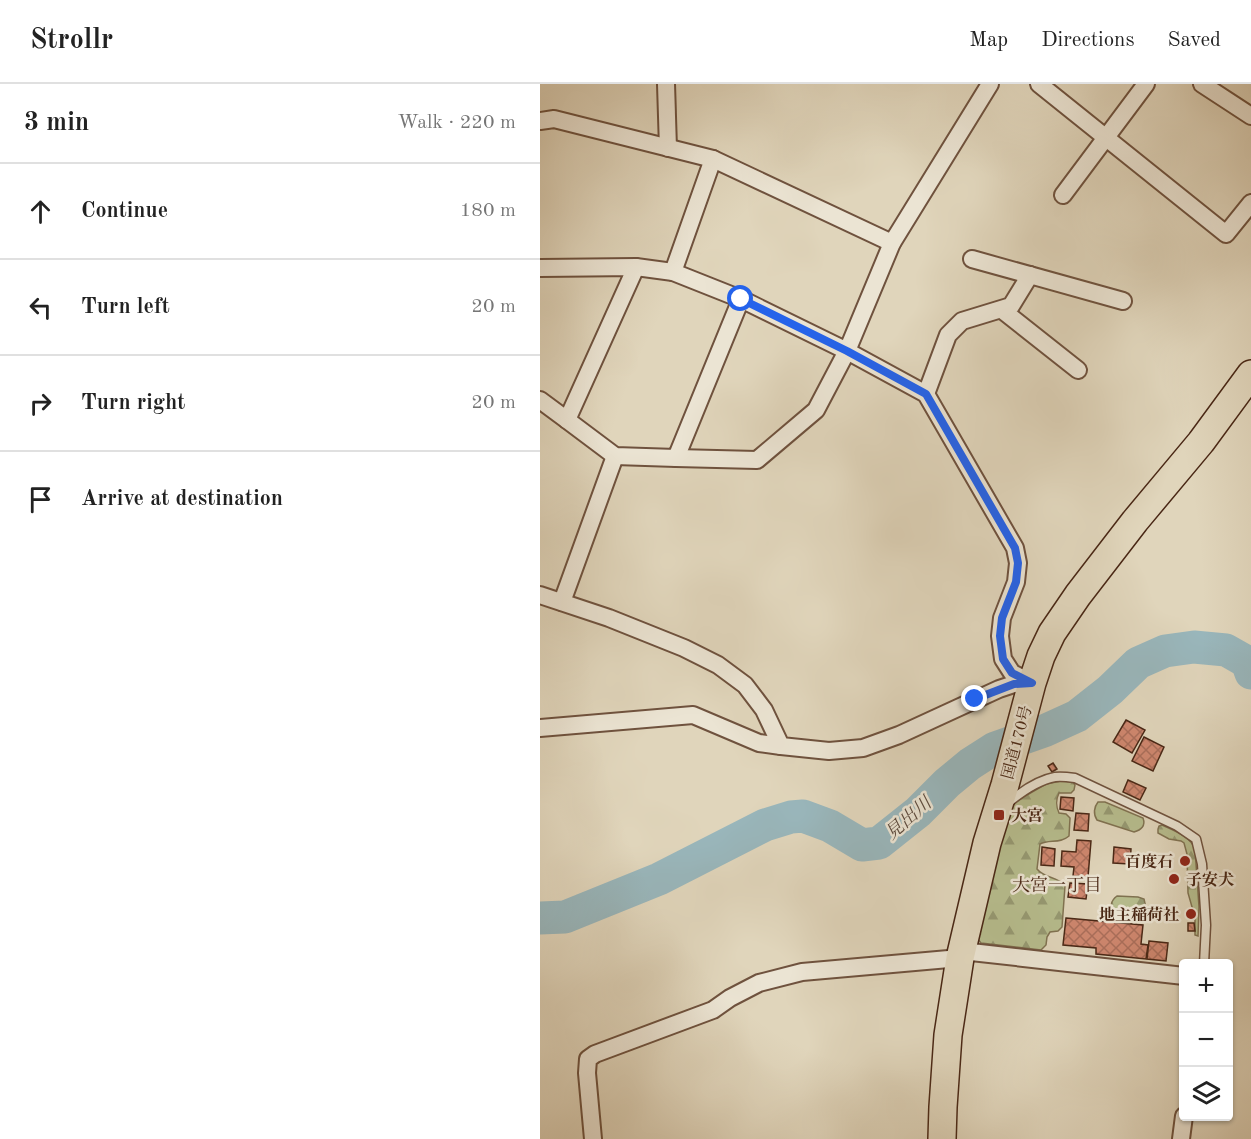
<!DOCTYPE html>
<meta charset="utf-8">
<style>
:root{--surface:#fff;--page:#f6f6f6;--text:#222;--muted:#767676;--line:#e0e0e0}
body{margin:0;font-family:"Old Standard TT","Noto Serif JP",serif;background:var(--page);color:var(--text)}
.controls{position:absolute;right:18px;bottom:18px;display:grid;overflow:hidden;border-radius:6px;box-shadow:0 2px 4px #0004}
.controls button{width:54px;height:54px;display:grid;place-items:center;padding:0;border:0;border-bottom:2px solid var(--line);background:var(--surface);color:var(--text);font:30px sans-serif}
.stop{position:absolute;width:18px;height:18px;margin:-14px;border:4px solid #2563eb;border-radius:50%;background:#fff}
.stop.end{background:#2563eb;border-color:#fff;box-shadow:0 2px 6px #0008}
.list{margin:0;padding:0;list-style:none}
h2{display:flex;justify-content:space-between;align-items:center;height:78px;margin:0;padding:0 24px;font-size:26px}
h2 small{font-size:20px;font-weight:400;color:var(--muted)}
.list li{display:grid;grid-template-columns:39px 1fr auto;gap:18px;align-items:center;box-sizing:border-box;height:96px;padding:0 24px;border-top:2px solid var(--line)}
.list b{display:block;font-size:22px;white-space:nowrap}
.list em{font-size:20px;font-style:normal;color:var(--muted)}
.icon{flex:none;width:33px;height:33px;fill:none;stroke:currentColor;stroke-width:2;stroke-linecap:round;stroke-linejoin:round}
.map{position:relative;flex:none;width:711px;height:1055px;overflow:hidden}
header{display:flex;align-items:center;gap:36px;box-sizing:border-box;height:84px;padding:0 30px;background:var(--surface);border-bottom:2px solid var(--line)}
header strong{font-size:28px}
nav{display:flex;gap:33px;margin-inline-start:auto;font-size:21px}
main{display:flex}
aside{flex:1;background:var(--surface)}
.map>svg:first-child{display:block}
.forest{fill:url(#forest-firs);stroke:#807251;stroke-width:1.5}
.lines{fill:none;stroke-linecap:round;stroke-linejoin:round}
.river{stroke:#99b6bb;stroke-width:33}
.building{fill:url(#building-cross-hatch);stroke:#492715;stroke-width:1.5}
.service-casing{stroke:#6f523e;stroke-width:11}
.minor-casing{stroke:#6f523e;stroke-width:20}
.trunk-casing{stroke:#492715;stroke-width:30}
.service{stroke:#ebe4d3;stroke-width:8}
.minor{stroke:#ebe4d3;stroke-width:16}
.trunk{stroke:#e0d5bb;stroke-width:27}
.route{stroke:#2563eb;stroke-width:8}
.poi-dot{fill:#8f2418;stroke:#ebe4d3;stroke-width:2}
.labels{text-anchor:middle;stroke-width:5;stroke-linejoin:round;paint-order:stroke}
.street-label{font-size:16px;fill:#492715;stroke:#ebe4d3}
.poi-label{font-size:16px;font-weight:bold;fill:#492715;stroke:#ebe4d3;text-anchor:start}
.water-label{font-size:18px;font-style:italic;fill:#5d4b3e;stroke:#ebe4d3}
.neighbourhood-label{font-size:18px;fill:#492715;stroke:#ebe4d3}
</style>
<header>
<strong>Strollr</strong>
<nav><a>Map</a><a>Directions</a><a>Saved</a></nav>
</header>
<main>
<aside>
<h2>3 min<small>Walk · 220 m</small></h2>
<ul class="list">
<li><svg class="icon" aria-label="ahead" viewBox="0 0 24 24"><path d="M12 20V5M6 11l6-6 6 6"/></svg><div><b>Continue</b></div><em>180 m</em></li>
<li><svg class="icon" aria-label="left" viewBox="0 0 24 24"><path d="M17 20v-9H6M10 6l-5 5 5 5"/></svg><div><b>Turn left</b></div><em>20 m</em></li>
<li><svg class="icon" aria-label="right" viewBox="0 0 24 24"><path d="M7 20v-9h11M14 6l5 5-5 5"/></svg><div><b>Turn right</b></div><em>20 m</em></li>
<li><svg class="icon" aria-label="arrive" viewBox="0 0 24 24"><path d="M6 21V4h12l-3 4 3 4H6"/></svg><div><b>Arrive at destination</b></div></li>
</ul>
</aside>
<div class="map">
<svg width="711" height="1055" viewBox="0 0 711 1055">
<defs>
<pattern id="forest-firs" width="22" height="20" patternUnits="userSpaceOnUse" patternTransform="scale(1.5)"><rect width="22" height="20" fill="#b6bc8d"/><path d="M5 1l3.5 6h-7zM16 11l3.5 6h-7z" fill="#969972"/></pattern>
<pattern id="building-cross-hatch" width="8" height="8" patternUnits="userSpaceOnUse" patternTransform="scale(1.5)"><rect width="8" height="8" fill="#cf876f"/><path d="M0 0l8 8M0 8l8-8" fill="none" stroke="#aa6e5a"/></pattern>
</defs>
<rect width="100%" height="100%" fill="#e0d5bb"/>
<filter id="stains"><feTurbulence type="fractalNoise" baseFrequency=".00333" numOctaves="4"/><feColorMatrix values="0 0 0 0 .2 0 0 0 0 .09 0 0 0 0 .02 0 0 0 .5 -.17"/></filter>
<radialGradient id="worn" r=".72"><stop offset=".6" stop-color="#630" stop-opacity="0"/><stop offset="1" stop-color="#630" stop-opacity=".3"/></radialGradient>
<g class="forest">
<path d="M 521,697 L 533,698 L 535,701 L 534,706 L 531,709 L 519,709 C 516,715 516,723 519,729 L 526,730 L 530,734 L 529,752 C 520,760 509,755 500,760 L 497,785 C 505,795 518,792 525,802 L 522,843 L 518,847 L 510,848 L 507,853 L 506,861 L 501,866 L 441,859 L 437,854 L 458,763 L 473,719 L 506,700 Z"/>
<path d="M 558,718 L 565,718 L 603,734 C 606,742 601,746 594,748 L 557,736 C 553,730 554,723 558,718 Z"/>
<path d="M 622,741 C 634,747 650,752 655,765 L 659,823 L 658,852 L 655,851 L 655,827 L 652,823 L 648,809 L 647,770 L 644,759 L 641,757 L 629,755 L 618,749 L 618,745 L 619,742 Z"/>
<path d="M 577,812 L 598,813 L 604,815 C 606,822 606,825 602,831 L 593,832 L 574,830 C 570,823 570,817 577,812 Z"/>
</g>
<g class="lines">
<path class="river" d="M 0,834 L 25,833 L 119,795 L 225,741 L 251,733 L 263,732 L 290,742 L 322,761 L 339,759 L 378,728 L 407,699 L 430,680 L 455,664 L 504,647 L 537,632 L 570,606 L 598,579 L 625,567 L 654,563 L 686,566 L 707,578 L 711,589"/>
</g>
<g class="building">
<path d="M 586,636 L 605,646 L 592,669 L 573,658 Z"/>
<path d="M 604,653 L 624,663 L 613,687 L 592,677 Z"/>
<path d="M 513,679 L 517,685 L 512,688 L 508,682 Z"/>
<path d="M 588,696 L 606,704 L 600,716 L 583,708 Z"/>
<path d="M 521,713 L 534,714 L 533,727 L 520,725 Z"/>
<path d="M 536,729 L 549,730 L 548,747 L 534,746 Z"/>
<path d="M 537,756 L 551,757 L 548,793 L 533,792 L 534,783 L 521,782 L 522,767 L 536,768 Z"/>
<path d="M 502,763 L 515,765 L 514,782 L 501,781 Z"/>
<path d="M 574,763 L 591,765 L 590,780 L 573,779 Z"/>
<path d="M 530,799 L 548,800 L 546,815 L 528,813 Z"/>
<path d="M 526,834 L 603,841 L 601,860 L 608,861 L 606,875 L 556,870 L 556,864 L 523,861 Z"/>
<path d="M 648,839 L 654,839 L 655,847 L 648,847 Z"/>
<path d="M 609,857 L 628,859 L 626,877 L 607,875 Z"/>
</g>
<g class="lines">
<defs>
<path id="service" d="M 468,719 C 481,708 499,696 515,693 C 521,692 528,693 535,694 L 637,742 L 656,755 L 662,780 L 666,841 L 664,880"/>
<g id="minor">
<path d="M 126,0 L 128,64"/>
<path d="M 499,0 L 686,150 L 711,119"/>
<path d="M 662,0 L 711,32"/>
<path d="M 0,37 L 14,35 L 173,75 L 352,159"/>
<path d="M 523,111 L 606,0"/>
<path d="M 432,175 L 583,217"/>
<path d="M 96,183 L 27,336 L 75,372 L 136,374 L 201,215"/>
<path d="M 0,184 L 96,183 L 133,188 L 201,215 L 307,267 L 386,310 L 475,464 L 478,479 L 476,498 L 462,534 L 460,552 L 463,575 L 472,589 L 492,599"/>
<path d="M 133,188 L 173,75"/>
<path d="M 462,226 L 538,286"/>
<path d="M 386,310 L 408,251 L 422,237 L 471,222 L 490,191"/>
<path d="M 0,316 L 27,336"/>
<path d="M 136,374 L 217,376 L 276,326 L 307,267 L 352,159 L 450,0"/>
<path d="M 0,511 L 69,534 L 144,564 L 178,581 L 205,601 L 224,626 L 241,662 L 289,667 L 323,664 L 359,651 L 459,605 L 474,600 L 491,599"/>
<path d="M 22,518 L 75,372"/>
<path d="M 0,644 L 153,631 L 219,659 L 241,662"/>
<path d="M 422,867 L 644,892"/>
<path d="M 53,1055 L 47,989 L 48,975 L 55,970 L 173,926 L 190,914 L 219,899 L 262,888 L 420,874"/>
<path d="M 641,1055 L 644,1032"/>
</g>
<path id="trunk" d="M 402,1055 L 403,1023 L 408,951 L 420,874 L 447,759 L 465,701 L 492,599 L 501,572 L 512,549 L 538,511 L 595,437 L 661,358 L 711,290"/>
</defs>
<use href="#service" class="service-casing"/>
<use href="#minor" class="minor-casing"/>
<use href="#trunk" class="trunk-casing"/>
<use href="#service" class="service"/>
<use href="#minor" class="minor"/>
<use href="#trunk" class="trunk"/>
</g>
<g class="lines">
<path class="route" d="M 201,215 L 307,267 L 386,310 L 475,464 L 478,479 L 476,498 L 462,534 L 460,552 L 463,575 L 472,589 L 492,599 L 474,600 L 435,615"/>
</g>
<g class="poi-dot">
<rect x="453" y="725" width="12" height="12" rx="3"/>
<circle cx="645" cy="777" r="6"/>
<circle cx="634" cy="795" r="6"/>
<circle cx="651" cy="830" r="6"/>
</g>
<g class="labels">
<g class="street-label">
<text transform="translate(476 658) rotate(-75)" y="6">国道170号</text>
</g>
<g class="poi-label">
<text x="471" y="737">大宮</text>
<text x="633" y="783" text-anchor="end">百度石</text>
<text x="646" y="801">子安犬</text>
<text x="639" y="836" text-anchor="end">地主稲荷社</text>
</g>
<g class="water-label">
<text transform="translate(368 734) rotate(-41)" y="6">見出川</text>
</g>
<g class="neighbourhood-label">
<text x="517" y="807">大宮一丁目</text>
</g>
</g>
<rect width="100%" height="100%" filter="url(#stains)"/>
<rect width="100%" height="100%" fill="url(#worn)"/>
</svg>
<div class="controls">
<button>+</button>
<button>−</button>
<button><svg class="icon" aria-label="layers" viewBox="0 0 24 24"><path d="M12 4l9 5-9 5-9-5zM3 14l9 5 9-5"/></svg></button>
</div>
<div class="stop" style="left:201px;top:215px"></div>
<div class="stop end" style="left:435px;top:615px"></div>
</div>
</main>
